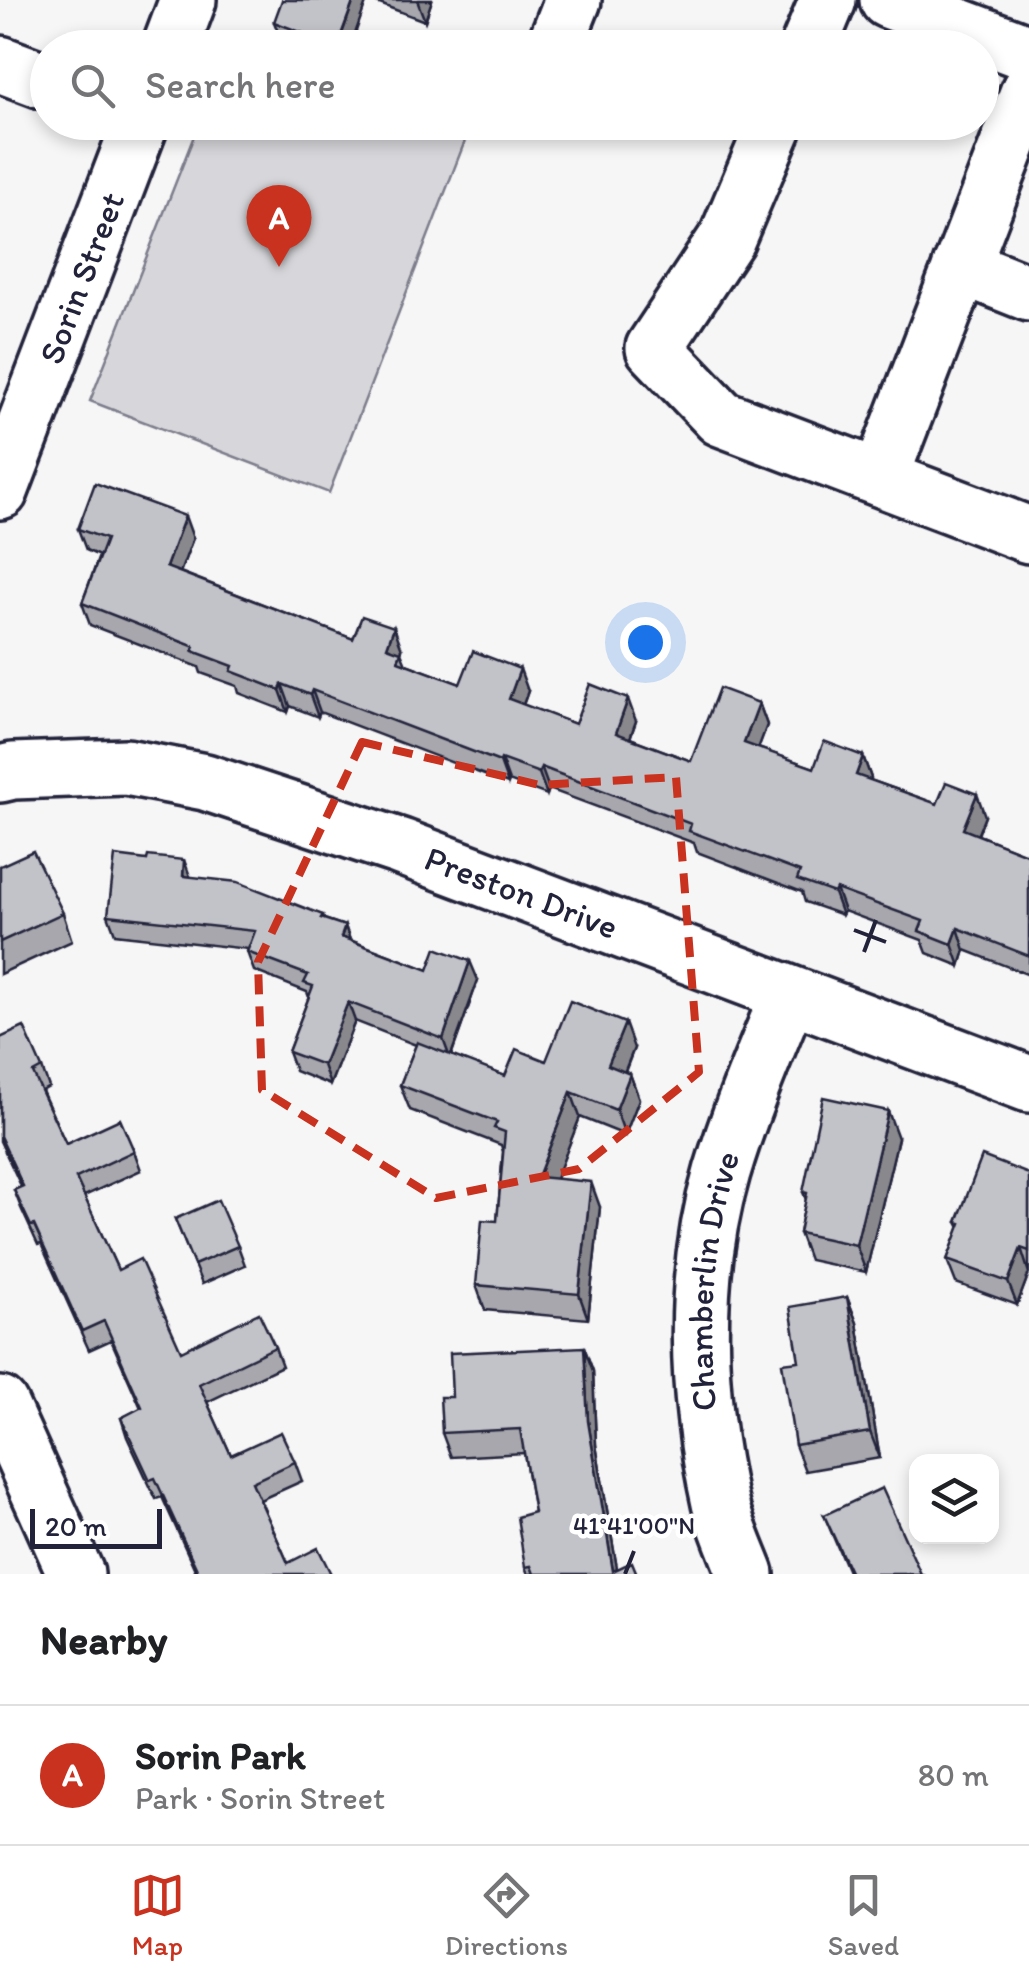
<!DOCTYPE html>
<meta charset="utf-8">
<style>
:root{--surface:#fff;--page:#f2f2f2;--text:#202124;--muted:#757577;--line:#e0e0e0;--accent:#c8321e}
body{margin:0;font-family:Itim,sans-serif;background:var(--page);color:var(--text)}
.controls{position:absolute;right:30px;bottom:30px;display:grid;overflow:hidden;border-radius:20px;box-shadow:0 5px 15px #0003}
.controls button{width:90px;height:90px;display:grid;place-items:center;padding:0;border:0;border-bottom:2px solid var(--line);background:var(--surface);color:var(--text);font:50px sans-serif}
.scale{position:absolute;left:30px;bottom:25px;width:132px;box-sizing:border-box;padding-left:10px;border:5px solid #22223b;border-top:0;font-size:28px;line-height:35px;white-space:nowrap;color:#22223b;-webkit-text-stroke:8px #fff;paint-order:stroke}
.you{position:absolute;left:645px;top:642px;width:35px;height:35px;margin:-25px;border:8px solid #fff;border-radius:50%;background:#1a73e8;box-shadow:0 0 0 15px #1a73e833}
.badge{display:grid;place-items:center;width:65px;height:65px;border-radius:50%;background:var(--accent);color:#fff;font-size:32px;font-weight:700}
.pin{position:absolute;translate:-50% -82px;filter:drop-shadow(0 2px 5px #0008)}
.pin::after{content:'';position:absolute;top:52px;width:35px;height:30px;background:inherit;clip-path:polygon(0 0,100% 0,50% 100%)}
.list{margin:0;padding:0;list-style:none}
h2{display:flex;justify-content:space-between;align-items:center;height:130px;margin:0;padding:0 40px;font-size:42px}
h2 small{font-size:32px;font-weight:400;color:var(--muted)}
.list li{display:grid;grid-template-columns:65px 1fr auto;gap:30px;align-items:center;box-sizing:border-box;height:140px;padding:0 40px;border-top:2px solid var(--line)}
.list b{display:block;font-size:38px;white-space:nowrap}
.list p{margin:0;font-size:32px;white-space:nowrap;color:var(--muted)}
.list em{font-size:32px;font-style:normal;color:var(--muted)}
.icon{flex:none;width:55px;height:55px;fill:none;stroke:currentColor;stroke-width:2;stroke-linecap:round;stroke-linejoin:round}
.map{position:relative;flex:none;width:1029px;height:1574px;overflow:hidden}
.search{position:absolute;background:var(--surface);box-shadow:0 5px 15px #0003;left:30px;right:30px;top:30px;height:110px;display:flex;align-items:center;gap:25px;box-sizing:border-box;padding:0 35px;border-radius:55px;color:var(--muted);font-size:38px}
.sheet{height:270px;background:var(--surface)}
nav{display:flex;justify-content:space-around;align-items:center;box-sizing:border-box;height:140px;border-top:2px solid var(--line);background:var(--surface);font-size:28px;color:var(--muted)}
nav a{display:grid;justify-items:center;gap:5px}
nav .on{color:var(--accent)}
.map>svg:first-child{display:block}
.green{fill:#d7d7db;stroke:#7c7c8b;stroke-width:2.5}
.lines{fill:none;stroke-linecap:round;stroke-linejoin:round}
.minor-casing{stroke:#22223b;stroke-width:62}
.minor{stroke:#fff;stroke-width:55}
.wall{fill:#a7a7ad;stroke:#22223b;stroke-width:2.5}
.shaded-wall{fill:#88888d;stroke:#22223b;stroke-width:2.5}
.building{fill:#c2c2c9;stroke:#22223b;stroke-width:2.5}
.marked{fill:none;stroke:#c8321e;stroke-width:8;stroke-dasharray:20 12;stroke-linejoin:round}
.ticks{fill:none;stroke:#22223b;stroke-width:4}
.labels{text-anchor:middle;stroke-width:9;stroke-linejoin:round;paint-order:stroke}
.street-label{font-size:35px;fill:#22223b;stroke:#fff}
.ticks-label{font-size:25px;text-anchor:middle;fill:#22223b;stroke:#fff;stroke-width:9;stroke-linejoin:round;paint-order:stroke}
</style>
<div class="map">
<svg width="1029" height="1574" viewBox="0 0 1029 1574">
<rect width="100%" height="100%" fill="#f6f6f7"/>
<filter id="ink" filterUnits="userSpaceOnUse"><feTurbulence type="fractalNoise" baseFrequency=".01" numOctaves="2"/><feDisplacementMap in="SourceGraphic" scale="20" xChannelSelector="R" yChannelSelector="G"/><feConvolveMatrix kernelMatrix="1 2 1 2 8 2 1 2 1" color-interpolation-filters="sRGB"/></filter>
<g filter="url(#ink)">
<path class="green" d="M 441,123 L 468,133 L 329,493 L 90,401 L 199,123 Z"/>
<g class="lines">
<defs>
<g id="minor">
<path d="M 888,0 L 1029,53"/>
<path d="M 170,48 L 188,0"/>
<path d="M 554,48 L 573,0"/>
<path d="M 808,48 L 828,0"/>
<path d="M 0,64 L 48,82"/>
<path d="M 776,122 L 727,238 L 654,348 L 721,418 L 1029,535"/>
<path d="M 961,266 L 1029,293"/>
<path d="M 880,478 L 1029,91"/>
<path id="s1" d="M 0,491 L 141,122"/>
<path id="s2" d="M 0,774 L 13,771 L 126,767 L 205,782 L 401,847 L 1029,1084"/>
<path d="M 0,1405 L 76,1574"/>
<path id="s3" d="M 746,1574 C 737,1551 726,1527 720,1503 C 696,1395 691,1278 722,1172 C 740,1111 765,1053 789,994"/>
</g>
</defs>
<use href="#minor" class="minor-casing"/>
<use href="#minor" class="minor"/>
</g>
<g class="wall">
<path d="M 369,0 L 432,0 L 425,21 Z"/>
<path d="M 274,22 L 350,48 L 300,48 L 281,40 Z"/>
<path d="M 78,529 L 193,538 L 180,572 L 353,639 L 402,649 L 401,652 L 406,664 L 460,684 L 528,691 L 523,705 L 575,724 L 636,721 L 630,738 L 691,761 L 759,703 L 767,725 L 758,748 L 814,768 L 863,756 L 871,778 L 870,780 L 937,804 L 985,816 L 978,835 L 1029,855 L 1029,975 L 965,950 L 960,966 L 927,953 L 922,940 L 844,911 L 842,915 L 805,902 L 802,892 L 697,852 L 694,843 L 549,789 L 547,795 L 509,781 L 508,784 L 320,712 L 318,717 L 290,706 L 288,712 L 239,693 L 237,686 L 201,673 L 199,667 L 90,625 L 82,603 L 99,556 L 86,550 Z"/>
<path d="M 147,860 L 191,877 L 323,915 L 324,919 L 345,926 L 350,940 L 428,970 L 478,980 L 451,1056 L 505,1076 L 546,1061 L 634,1048 L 625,1072 L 630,1074 L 639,1099 L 625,1135 L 580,1117 L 556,1178 L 600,1207 L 588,1319 L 485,1310 L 476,1285 L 497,1221 L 503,1152 L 501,1145 L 410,1110 L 400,1085 L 416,1045 L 355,1021 L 330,1085 L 295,1071 L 288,1052 L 309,997 L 307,992 L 254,971 L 247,952 L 248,949 L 115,934 L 108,915 Z"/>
<path d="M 0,866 L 63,913 L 72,941 L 0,974 Z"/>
<path d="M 0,1038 L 42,1068 L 49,1087 L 42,1091 L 66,1144 L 134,1151 L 141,1170 L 84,1196 L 118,1270 L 181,1351 L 275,1347 L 282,1366 L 207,1402 L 231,1455 L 295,1462 L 302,1481 L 260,1500 L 288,1563 L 331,1574 L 197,1574 L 162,1497 L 156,1499 L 127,1437 L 121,1418 L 141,1408 L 111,1340 L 89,1350 L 41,1244 L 38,1245 L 21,1208 L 14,1190 L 21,1186 L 0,1141 Z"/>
<path d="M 898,1138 L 866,1272 L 809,1260 L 799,1233 L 806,1200 L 803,1192 Z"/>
<path d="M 1029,1174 L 1029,1273 L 1017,1305 L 956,1283 L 947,1260 L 960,1228 L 957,1222 Z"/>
<path d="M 175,1219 L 238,1246 L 245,1265 L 202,1284 Z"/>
<path d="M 847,1297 L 857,1323 L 880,1458 L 805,1471 L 795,1445 L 799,1361 Z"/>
<path d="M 584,1347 L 593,1371 L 596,1445 L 617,1569 L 637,1574 L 528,1574 L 525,1567 L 534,1512 L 524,1453 L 451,1457 L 442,1433 L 452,1397 Z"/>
<path d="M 824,1515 L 921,1574 L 849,1574 Z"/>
</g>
<g class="shaded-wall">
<path d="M 354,0 L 367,0 L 350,48 L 337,48 Z"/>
<path d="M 419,0 L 432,0 L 425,21 L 418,3 Z"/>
<path d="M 185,516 L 193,538 L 174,589 L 166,567 Z"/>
<path d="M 394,627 L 402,649 L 395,669 L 387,647 Z"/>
<path d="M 520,669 L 528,691 L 517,721 L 509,699 Z"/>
<path d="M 282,684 L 290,706 L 288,712 L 280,690 Z"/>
<path d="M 312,690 L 320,712 L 318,717 L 310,695 Z"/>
<path d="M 628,699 L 636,721 L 624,755 L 616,733 Z"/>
<path d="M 759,703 L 767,725 L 752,765 L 744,743 Z"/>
<path d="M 863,756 L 871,778 L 864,797 L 856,775 Z"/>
<path d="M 501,759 L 509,781 L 508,784 L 500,762 Z"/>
<path d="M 541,767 L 549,789 L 547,795 L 539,773 Z"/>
<path d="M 977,794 L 985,816 L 971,851 L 963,829 Z"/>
<path d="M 184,860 L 191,879 L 183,876 Z"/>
<path d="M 836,889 L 844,911 L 842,915 L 834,893 Z"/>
<path d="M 345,926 L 352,946 L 341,937 Z"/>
<path d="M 958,928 L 965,950 L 960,966 L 952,944 Z"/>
<path d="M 470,961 L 478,980 L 450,1058 L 443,1039 Z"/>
<path d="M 348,1002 L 355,1021 L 330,1085 L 323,1065 Z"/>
<path d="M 625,1023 L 634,1048 L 617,1090 L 608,1065 Z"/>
<path d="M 630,1074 L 639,1099 L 625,1135 L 616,1110 Z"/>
<path d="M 571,1092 L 580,1117 L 547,1202 L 538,1177 Z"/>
<path d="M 888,1111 L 898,1138 L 866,1272 L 856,1245 Z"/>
<path d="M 591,1182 L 600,1207 L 588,1319 L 579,1294 Z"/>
<path d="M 1021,1248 L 1029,1273 L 1017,1305 L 1008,1282 Z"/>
<path d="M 847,1297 L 857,1323 L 880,1458 L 870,1432 Z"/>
<path d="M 584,1347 L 593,1371 L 596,1445 L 618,1574 L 613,1571 L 588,1421 Z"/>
</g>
<g class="building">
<path d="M 282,0 L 354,0 L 337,46 L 274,22 Z"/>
<path d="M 95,483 L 185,516 L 166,567 L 353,639 L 362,616 L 394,627 L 387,647 L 401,652 L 398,661 L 460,684 L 473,651 L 520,669 L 509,699 L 575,724 L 590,684 L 628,699 L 616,733 L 691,761 L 719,688 L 759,703 L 744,743 L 814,768 L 824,741 L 863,756 L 856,775 L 937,804 L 946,782 L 977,794 L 963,829 L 1029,855 L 1029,956 L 958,928 L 952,944 L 919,931 L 923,921 L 836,889 L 834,893 L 797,880 L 800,872 L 689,831 L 691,824 L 541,767 L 539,773 L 501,759 L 500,762 L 312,690 L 310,695 L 282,684 L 280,690 L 231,671 L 233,666 L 193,651 L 195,647 L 82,603 L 106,539 L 78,529 Z"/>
<path d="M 33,851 L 63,913 L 0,942 L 0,866 Z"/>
<path d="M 115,856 L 147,860 L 148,856 L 184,860 L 183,876 L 238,882 L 323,915 L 321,918 L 345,926 L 341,937 L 428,970 L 436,948 L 470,961 L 443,1039 L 348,1002 L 323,1065 L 288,1052 L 313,986 L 304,983 L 308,975 L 247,952 L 255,931 L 108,915 Z"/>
<path d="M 570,1001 L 625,1023 L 608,1065 L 630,1074 L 616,1110 L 571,1092 L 538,1177 L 591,1182 L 579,1294 L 476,1285 L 482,1220 L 497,1221 L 505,1132 L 494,1128 L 497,1122 L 400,1085 L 417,1042 L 505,1076 L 516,1049 L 546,1061 Z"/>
<path d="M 24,1027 L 42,1068 L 33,1073 L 66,1144 L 120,1119 L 134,1151 L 76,1178 L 118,1270 L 140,1259 L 181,1351 L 259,1313 L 275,1347 L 199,1384 L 231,1455 L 281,1432 L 295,1462 L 252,1482 L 288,1563 L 318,1548 L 331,1574 L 199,1574 L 155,1478 L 150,1480 L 121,1418 L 142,1407 L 104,1321 L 82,1331 L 34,1225 L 31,1226 L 14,1190 L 23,1186 L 0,1136 L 0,1038 Z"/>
<path d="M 823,1097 L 888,1111 L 856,1245 L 799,1233 L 807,1193 L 803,1192 Z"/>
<path d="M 982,1156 L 1029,1174 L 1029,1251 L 1021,1248 L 1008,1282 L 947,1260 L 961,1223 L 957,1222 Z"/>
<path d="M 218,1200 L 238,1246 L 194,1265 L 175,1219 Z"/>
<path d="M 847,1297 L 870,1432 L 795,1445 L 782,1363 L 799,1361 L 790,1307 Z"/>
<path d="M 584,1347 L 588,1421 L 613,1571 L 632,1562 L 637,1574 L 534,1574 L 531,1566 L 525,1567 L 517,1517 L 534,1512 L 520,1429 L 442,1433 L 440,1397 L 452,1397 L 450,1353 Z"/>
<path d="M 882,1488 L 921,1574 L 851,1574 L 824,1515 Z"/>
</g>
</g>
<path class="marked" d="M 362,742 L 540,785 L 676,777 L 699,1072 L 579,1169 L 436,1198 L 262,1090 L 258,962 Z"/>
<path class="ticks" d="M 854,930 L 886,942M 864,952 L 876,920M 625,1574 L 634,1551"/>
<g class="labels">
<g class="street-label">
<text dy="12" stroke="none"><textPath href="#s1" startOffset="228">Sorin Street</textPath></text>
<text dy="12" stroke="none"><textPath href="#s2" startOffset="542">Preston Drive</textPath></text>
<text dy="12" stroke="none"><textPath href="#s3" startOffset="300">Chamberlin Drive</textPath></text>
</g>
</g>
<g class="ticks-label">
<text x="634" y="1534">41°41'00"N</text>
</g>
</svg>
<div class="controls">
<button><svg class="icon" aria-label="layers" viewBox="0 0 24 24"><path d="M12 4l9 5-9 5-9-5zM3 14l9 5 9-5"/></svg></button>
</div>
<div class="scale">20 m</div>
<div class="you"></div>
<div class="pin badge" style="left:279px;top:267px">A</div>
<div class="search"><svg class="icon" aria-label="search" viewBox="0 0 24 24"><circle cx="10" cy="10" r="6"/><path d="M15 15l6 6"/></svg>Search here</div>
</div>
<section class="sheet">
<h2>Nearby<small></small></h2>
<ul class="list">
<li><span class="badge">A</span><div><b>Sorin Park</b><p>Park · Sorin Street</p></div><em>80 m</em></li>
</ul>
</section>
<nav>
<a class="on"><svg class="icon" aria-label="map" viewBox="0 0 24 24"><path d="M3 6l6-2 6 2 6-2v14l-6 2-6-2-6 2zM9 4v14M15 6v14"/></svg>Map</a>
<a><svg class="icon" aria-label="directions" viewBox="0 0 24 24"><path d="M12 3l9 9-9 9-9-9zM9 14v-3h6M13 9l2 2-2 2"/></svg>Directions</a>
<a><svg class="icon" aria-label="saved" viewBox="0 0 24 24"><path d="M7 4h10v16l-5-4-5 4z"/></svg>Saved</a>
</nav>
